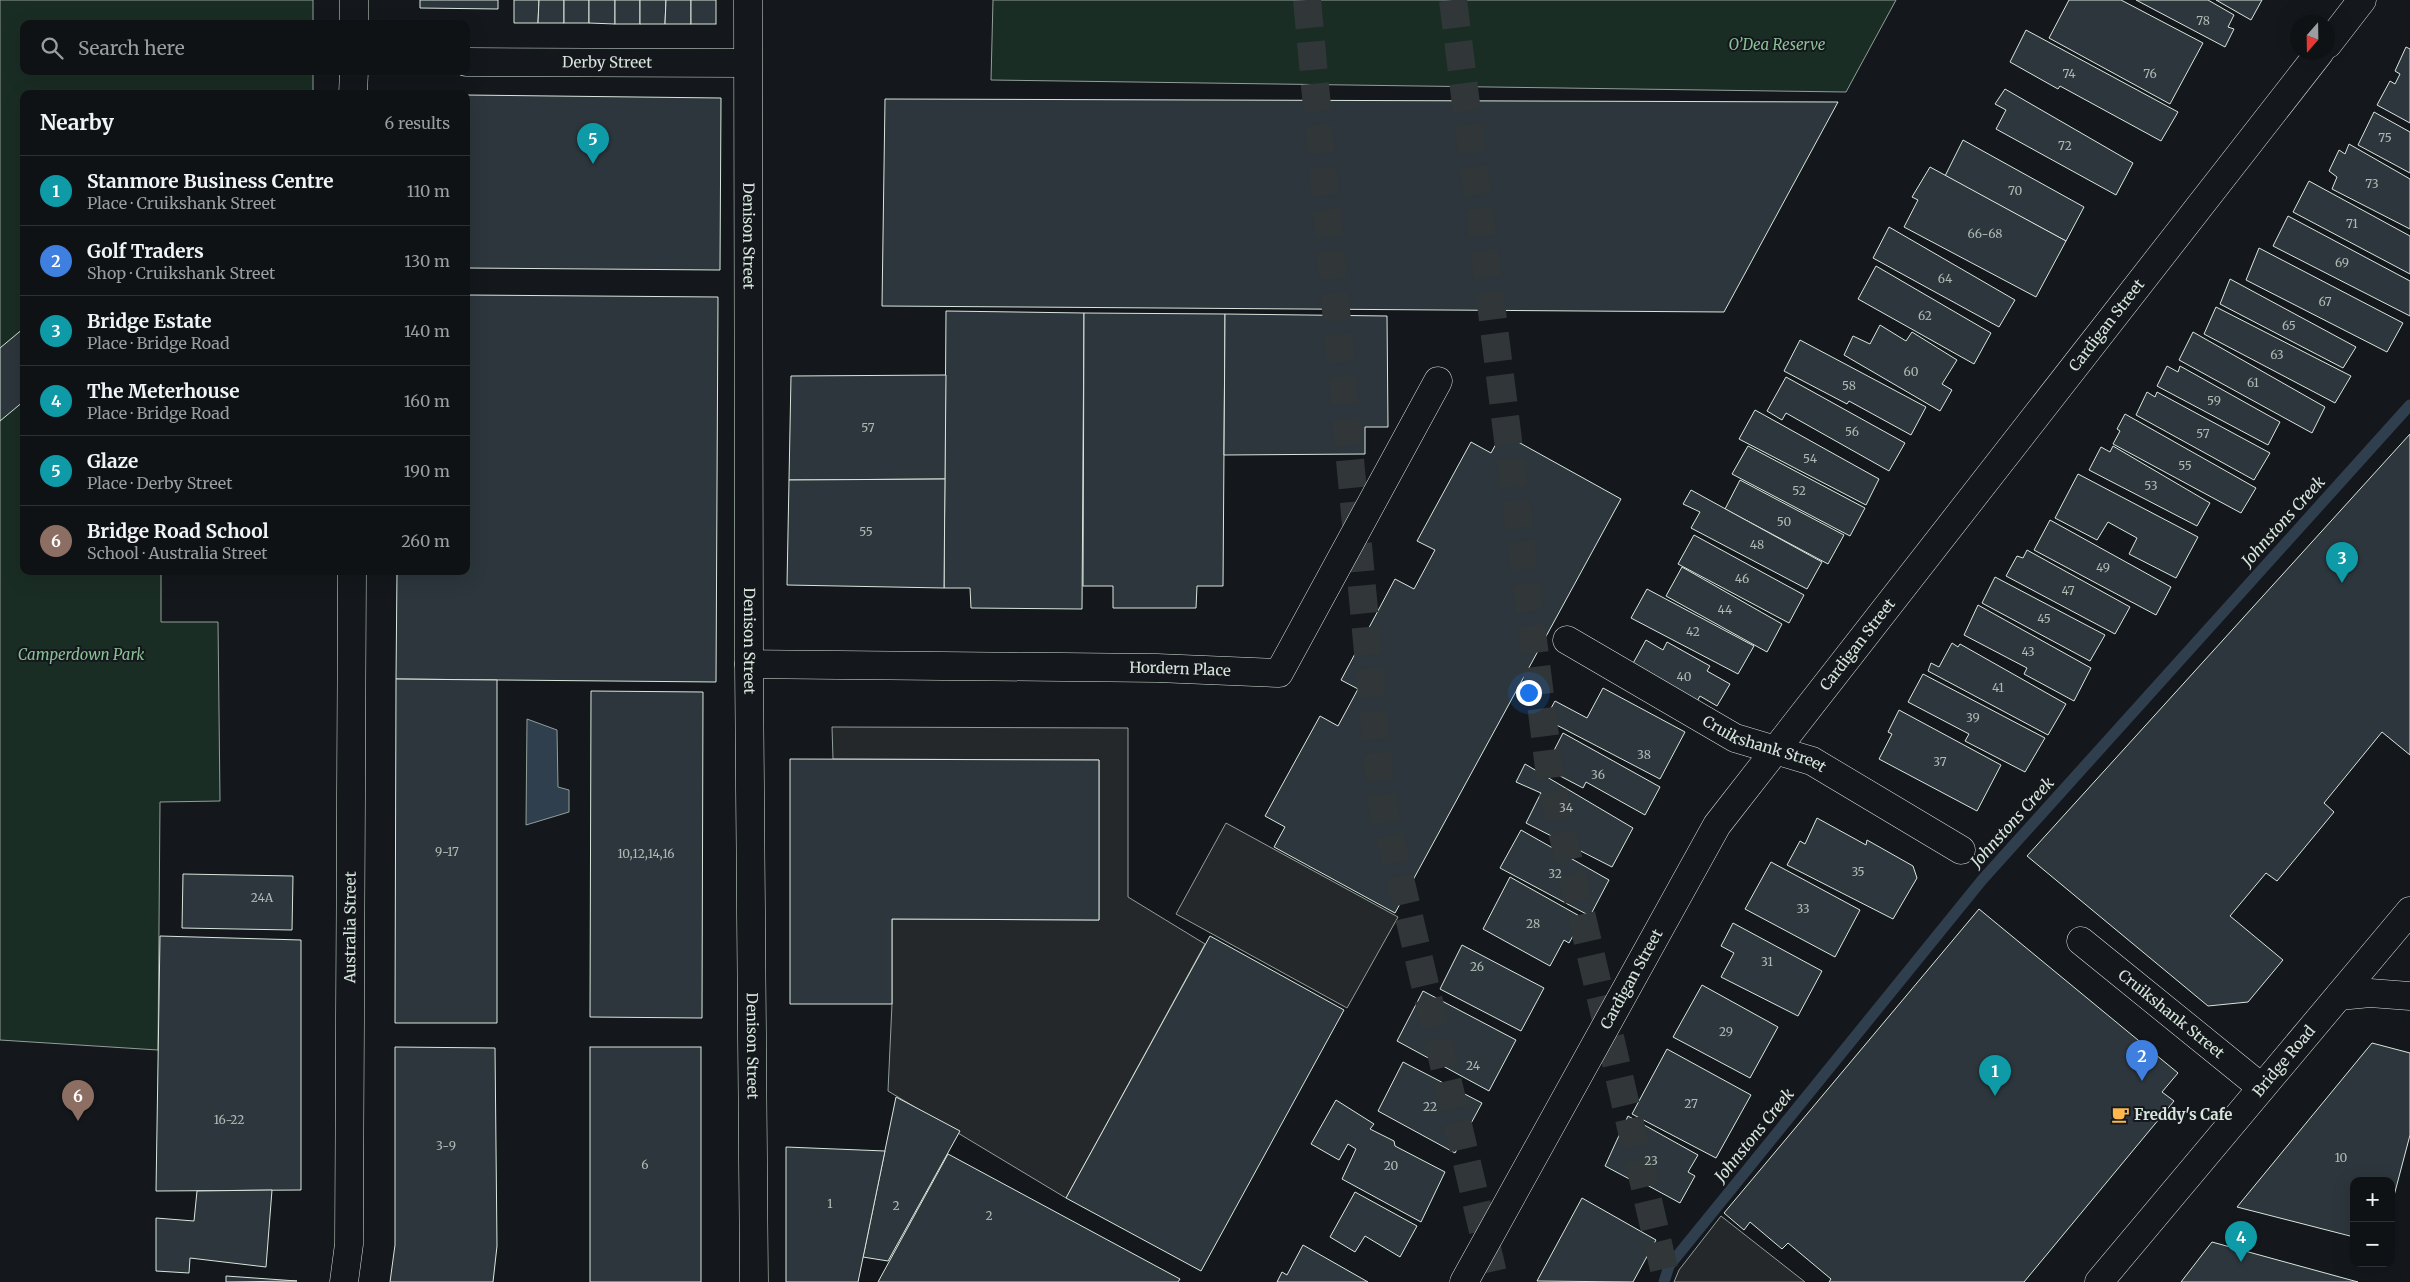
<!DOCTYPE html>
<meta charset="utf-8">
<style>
:root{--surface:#0f1215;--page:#1d2022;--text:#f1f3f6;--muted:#9b9ea0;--line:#2f3234;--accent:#ffb74d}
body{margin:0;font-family:Merriweather,serif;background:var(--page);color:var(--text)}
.controls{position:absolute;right:15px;bottom:15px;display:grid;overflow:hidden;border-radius:10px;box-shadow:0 5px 20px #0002}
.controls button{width:45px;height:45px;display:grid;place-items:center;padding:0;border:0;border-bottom:1px solid var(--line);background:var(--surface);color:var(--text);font:25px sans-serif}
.compass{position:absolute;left:2290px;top:15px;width:45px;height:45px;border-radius:50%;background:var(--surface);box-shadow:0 5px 20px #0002;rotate:200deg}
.you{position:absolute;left:1528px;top:692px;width:18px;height:18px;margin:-12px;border:4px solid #fff;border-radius:50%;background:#1a73e8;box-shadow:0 0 0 8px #1a73e833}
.badge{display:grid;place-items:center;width:32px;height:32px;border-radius:50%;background:var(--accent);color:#fff;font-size:16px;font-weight:700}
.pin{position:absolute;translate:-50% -41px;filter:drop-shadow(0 1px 2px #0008)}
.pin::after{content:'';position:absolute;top:26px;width:18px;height:15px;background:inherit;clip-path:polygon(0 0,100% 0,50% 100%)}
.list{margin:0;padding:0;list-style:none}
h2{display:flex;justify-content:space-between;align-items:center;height:65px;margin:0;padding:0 20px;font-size:21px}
h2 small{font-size:16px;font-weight:400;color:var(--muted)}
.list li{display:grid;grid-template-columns:32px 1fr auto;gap:15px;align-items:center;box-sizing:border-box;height:70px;padding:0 20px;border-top:1px solid var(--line)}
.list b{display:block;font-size:19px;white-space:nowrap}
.list p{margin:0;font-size:16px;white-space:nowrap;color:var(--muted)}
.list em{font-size:16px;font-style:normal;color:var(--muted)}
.icon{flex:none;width:28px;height:28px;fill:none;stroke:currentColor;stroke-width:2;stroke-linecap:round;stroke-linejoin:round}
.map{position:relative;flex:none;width:2410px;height:1282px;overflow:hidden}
.search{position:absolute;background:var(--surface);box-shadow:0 5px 20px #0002;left:20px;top:20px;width:450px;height:55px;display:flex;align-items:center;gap:12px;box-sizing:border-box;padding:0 18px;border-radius:10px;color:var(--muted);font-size:19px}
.panel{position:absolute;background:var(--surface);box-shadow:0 5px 20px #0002;left:20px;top:90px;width:450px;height:485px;border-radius:10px}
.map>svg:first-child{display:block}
.green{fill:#1a2d24;stroke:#939e99}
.parking{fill:#24282b;stroke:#939e99}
.water{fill:#2f3f4d;stroke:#939e99}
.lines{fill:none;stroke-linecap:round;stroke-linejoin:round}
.stream{stroke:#2f3f4d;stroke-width:11}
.building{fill:#2c363c;stroke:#d8e6dc}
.highway-tunnel{stroke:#313739;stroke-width:28;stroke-dasharray:28 14;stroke-linecap:butt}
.minor-casing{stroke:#d8e6dc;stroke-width:29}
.major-casing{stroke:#d8e6dc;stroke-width:29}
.minor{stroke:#14181c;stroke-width:28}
.major{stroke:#14181c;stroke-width:28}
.labels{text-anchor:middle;stroke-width:4;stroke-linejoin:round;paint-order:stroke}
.number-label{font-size:12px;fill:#adbab4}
.park-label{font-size:15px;font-style:italic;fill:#8ac095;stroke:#14181c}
.street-label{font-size:15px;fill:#d8e6dc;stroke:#14181c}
.poi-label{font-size:15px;font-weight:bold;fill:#d8e6dc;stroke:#14181c;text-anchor:start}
.water-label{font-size:16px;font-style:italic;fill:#d8e6dc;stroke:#14181c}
</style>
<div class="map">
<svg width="2410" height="1282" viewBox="0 0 2410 1282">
<rect width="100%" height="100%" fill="#14181c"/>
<g class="green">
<path d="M 0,0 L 313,0 L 313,24 L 24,24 L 24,71 L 313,71 L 313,94 L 24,94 L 24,571 L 161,571 L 161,622 L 218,622 L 220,801 L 160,802 L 158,1050 L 0,1040 Z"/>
<path d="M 993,0 L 1896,0 L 1846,92 L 991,80 Z"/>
</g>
<g class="parking">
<path d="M 832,727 L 1128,728 L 1128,897 L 1205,944 L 1066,1198 L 888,1091 L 892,1004 L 892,919 L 1099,920 L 1099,760 L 833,759 Z"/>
<path d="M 1226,823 L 1398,917 L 1347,1008 L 1176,914 Z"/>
<path d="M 1721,1216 L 1805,1282 L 1674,1282 L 1679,1270 Z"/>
</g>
<path class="water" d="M 527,719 L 557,730 L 558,787 L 569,790 L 569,812 L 526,825 Z"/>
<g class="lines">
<path class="stream" d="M 1664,1282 L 1669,1266 L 1982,880 L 2410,405"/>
</g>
<g class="building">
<path d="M 420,0 L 498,0 L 498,9 L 420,8 Z"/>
<path d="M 514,0 L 539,0 L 538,23 L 514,23 Z"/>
<path d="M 539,0 L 564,0 L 564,23 L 538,23 Z"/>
<rect x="564" y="0" width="25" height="23"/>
<path d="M 589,0 L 615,0 L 615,24 L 589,23 Z"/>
<rect x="615" y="0" width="25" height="24"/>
<path d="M 640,0 L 666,0 L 665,24 L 640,24 Z"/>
<path d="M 666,0 L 691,0 L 691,24 L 665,24 Z"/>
<rect x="691" y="0" width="25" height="24"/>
<path d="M 2069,0 L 2121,0 L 2203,43 L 2170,104 L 2049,38 Z"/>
<path d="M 2136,0 L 2208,0 L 2234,15 L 2228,27 L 2234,29 L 2225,47 Z"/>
<path d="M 2216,0 L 2262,0 L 2251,20 Z"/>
<path d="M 2026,30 L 2178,112 L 2161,141 L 2060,86 L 2058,89 L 2010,62 Z"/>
<path d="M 2406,47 L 2410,49 L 2410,123 L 2377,105 L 2390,81 L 2395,84 L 2400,74 L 2395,71 Z"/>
<path d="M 2005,89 L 2133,163 L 2116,195 L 1996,129 L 2006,110 L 1995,104 Z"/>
<path d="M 466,95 L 721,98 L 720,270 L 466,268 Z"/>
<path d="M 885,99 L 1838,102 L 1724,312 L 882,306 Z"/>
<path d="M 2374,112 L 2410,132 L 2410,173 L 2358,145 Z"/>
<path d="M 1963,140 L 2084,207 L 2066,241 L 1945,176 Z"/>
<path d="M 2349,144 L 2410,179 L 2410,229 L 2332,189 L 2337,177 L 2329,171 L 2339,150 L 2345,154 Z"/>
<path d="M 1930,167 L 2066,241 L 2036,297 L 1904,227 L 1918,200 L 1912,197 Z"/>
<path d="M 2309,181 L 2410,236 L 2410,274 L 2293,212 Z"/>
<path d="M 2288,216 L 2410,281 L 2410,316 L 2273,246 Z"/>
<path d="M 1889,227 L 2015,300 L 1999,327 L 1873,258 Z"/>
<path d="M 2259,248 L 2403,323 L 2387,352 L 2246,280 Z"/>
<path d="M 1876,266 L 1991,333 L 1974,364 L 1858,299 Z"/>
<path d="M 2230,279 L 2356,347 L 2343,368 L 2220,304 Z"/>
<path d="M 466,295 L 718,297 L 716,682 L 396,679 L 397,571 L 466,571 Z"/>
<path d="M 2216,307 L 2351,376 L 2335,403 L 2204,334 Z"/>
<path d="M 946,311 L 1084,313 L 1082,609 L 971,608 L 970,588 L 944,588 Z"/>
<path d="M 1084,313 L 1225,314 L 1223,586 L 1197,586 L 1196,608 L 1113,608 L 1113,586 L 1083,586 Z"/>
<path d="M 1225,314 L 1387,316 L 1388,427 L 1365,427 L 1365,454 L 1224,455 Z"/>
<path d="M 1880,325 L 1906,341 L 1912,332 L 1957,360 L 1942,384 L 1952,390 L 1940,411 L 1844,355 L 1853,336 L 1870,344 Z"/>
<path d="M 24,328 L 24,401 L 0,421 L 0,348 Z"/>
<path d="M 2193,332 L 2325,407 L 2312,433 L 2179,360 Z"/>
<path d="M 1800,340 L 1926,407 L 1911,435 L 1849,401 L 1847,404 L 1784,371 Z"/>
<path d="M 2167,366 L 2178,372 L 2180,366 L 2280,422 L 2268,445 L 2157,386 Z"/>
<path d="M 946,375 L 945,479 L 789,480 L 791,376 Z"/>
<path d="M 1786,377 L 1905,443 L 1889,471 L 1786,413 L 1782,420 L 1767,411 Z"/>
<path d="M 2147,392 L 2155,397 L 2157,392 L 2270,453 L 2254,480 L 2136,415 Z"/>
<path d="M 1755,410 L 1879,479 L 1866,505 L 1739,439 Z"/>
<path d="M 2125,414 L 2256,488 L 2241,513 L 2113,444 L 2120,431 L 2117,429 Z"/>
<path d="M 1502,433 L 1621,499 L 1395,913 L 1274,847 L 1285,827 L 1265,816 L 1320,716 L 1338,726 L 1358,689 L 1341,680 L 1395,579 L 1414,589 L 1435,550 L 1417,541 L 1471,442 L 1491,453 Z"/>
<path d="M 2410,434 L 2410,755 L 2382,732 L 2324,803 L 2334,812 L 2277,881 L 2266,873 L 2230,916 L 2283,960 L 2248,1002 L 2208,1006 L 2027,856 Z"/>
<path d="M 1748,446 L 1865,508 L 1850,536 L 1732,474 Z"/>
<path d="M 2113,446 L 2210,503 L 2197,526 L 2089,470 L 2101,447 L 2110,452 Z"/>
<path d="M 2078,474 L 2198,537 L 2176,578 L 2129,554 L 2137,538 L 2108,522 L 2097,540 L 2055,518 Z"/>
<path d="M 945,479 L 944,588 L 787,585 L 789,480 Z"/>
<path d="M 1740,480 L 1844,535 L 1828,564 L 1725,509 Z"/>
<path d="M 1691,490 L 1822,562 L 1807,589 L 1691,528 L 1700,512 L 1683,504 Z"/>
<path d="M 2050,520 L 2171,587 L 2156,615 L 2034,550 Z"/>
<path d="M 1694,535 L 1804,595 L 1789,623 L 1678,564 Z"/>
<path d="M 2027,550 L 2130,607 L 2115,634 L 2006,576 L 2017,556 L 2023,558 Z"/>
<path d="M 1682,567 L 1782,624 L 1767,652 L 1666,596 Z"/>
<path d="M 1995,577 L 2105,635 L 2090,661 L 1982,603 Z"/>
<path d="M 1647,589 L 1754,646 L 1738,674 L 1631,618 Z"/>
<path d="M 1978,605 L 2091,668 L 2074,701 L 2024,674 L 2027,668 L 1964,635 Z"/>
<path d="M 1646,640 L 1663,650 L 1667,642 L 1710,666 L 1707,671 L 1730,684 L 1717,706 L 1700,696 L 1696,703 L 1631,667 Z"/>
<path d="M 1952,643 L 1958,647 L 1960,644 L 2066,704 L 2048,735 L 1928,671 L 1931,663 L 1939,667 Z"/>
<path d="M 1923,674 L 2045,738 L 2025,772 L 1965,741 L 1969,734 L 1908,702 Z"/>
<path d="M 396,679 L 497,680 L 497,1023 L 395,1023 Z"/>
<path d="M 1603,688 L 1685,732 L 1660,779 L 1545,719 L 1555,701 L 1587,718 Z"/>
<path d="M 591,691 L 703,692 L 702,1018 L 590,1017 Z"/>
<path d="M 1899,710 L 2001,765 L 1977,811 L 1879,759 L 1892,734 L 1888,732 Z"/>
<path d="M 1563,733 L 1660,787 L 1645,815 L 1586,782 L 1583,788 L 1545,768 Z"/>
<path d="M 790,759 L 1099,760 L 1099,920 L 892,919 L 892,1004 L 790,1004 Z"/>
<path d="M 1525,764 L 1633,828 L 1612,867 L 1526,823 L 1541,793 L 1516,782 Z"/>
<path d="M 1817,818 L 1866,845 L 1867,840 L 1913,866 L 1917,878 L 1893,919 L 1787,865 L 1800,841 L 1805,844 Z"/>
<path d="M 1521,830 L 1609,880 L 1590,916 L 1500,868 Z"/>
<path d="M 1771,862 L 1860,910 L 1835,957 L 1745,909 Z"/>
<path d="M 183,874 L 293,876 L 292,930 L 182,928 Z"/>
<path d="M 1510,877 L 1583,918 L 1569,943 L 1564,940 L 1550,966 L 1483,929 Z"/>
<path d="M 1979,909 L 2178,1073 L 2162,1092 L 2174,1101 L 2024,1282 L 1829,1282 L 1831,1279 L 1788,1243 L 1782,1249 L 1750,1222 L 1744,1230 L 1724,1213 Z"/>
<path d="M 1733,923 L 1822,971 L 1798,1016 L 1721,977 L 1734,953 L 1721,946 Z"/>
<path d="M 160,936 L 301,940 L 301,1190 L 156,1191 Z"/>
<path d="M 1210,936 L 1344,1010 L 1201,1271 L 1066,1198 Z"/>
<path d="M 1462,945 L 1544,988 L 1521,1031 L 1440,989 Z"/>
<path d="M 1702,985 L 1778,1027 L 1750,1078 L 1673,1037 Z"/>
<path d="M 1423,991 L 1516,1040 L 1489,1091 L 1397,1041 Z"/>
<path d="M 2372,1043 L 2410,1053 L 2410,1135 L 2391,1207 L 2391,1181 L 2354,1181 L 2354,1237 L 2237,1207 Z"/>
<path d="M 395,1047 L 495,1048 L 497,1246 L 493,1282 L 390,1282 L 395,1245 Z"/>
<rect x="590" y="1047" width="111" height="235"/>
<path d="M 1667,1049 L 1751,1095 L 1716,1158 L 1632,1114 Z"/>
<path d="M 1403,1062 L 1482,1103 L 1455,1153 L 1378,1111 Z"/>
<path d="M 896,1097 L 960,1131 L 888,1261 L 863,1257 Z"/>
<path d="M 1336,1100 L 1374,1124 L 1370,1129 L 1394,1141 L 1395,1146 L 1445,1172 L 1421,1222 L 1342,1179 L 1356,1149 L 1348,1144 L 1339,1160 L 1311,1144 Z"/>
<path d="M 1628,1116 L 1698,1155 L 1688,1172 L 1695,1176 L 1680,1203 L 1636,1179 L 1635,1182 L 1605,1166 Z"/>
<path d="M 786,1147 L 885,1151 L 858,1282 L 786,1282 Z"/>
<path d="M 948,1154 L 1180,1279 L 1178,1282 L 878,1282 Z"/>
<path d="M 272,1190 L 266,1267 L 190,1258 L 189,1273 L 156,1271 L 156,1218 L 194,1221 L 197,1191 Z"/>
<path d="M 1355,1192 L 1417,1226 L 1400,1257 L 1365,1236 L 1355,1252 L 1330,1237 Z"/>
<path d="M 1582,1198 L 1656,1240 L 1633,1282 L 1537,1281 Z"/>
<path d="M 2212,1242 L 2358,1282 L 2181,1282 Z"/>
<path d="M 1303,1245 L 1368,1282 L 1277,1282 L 1282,1272 L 1287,1275 Z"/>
<path d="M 226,1276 L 297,1281 L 226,1282 Z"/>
</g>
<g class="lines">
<g class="highway-tunnel">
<path d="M 1307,0 L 1382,802 L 1495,1282"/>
<path d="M 1453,0 L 1551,784 L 1667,1282"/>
</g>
<defs>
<g id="minor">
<path id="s1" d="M 748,0 L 749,664 L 754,1282"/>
<path d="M 354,24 L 354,0"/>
<path d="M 2328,44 L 2362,0"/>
<path id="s2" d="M 466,62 L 747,63"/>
<path d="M 353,94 L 354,71"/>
<path id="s3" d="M 1567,640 L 1735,738 L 1812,761 L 1961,850"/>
<path id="s4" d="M 749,664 L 1157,668 L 1279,673 L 1438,381"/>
<path id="s5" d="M 2081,941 L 2261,1087"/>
<path d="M 2339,996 L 2370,993 L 2410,996"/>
<path id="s6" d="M 344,1282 L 349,1244 L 352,571"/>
<path id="s7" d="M 1464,1282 L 1717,825 L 2320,52"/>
</g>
<g id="major">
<path id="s8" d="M 2099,1282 L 2410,911"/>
</g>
</defs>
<use href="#minor" class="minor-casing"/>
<use href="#major" class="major-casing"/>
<use href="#minor" class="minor"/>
<use href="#major" class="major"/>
</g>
<defs>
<symbol id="cafe-bare" viewBox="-9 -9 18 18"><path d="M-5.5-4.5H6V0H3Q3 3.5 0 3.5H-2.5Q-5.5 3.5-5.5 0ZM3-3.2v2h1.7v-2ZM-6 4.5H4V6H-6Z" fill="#ffb74d" stroke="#14181c" stroke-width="2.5" paint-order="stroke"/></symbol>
</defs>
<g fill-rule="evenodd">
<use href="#cafe-bare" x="2108" y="1102" width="25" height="25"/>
</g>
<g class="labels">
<g class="number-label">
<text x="2203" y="25">78</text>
<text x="2069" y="78">74</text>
<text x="2150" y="78">76</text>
<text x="2385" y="142">75</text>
<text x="2065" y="150">72</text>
<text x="2372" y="188">73</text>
<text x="2015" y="195">70</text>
<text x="2352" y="228">71</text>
<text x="1985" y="238">66-68</text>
<text x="2342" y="267">69</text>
<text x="1945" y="283">64</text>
<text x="2325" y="306">67</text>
<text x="1925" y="320">62</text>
<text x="2289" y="330">65</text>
<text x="2277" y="359">63</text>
<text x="1911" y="376">60</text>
<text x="2253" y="387">61</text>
<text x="1849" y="390">58</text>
<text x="2214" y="405">59</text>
<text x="868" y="432">57</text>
<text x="1852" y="436">56</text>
<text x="2203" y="438">57</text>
<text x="1810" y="463">54</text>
<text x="2185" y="470">55</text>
<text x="2151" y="490">53</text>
<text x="1799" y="495">52</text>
<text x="1784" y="526">50</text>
<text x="866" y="536">55</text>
<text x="1757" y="549">48</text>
<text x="2103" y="572">49</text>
<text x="1742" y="583">46</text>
<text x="2068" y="595">47</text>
<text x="1725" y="614">44</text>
<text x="2044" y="623">45</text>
<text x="1693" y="636">42</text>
<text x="2028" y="656">43</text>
<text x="1684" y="681">40</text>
<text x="1998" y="692">41</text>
<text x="1973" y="722">39</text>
<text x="1644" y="759">38</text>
<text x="1940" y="766">37</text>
<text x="1598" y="779">36</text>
<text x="1566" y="812">34</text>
<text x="447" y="856">9-17</text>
<text x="646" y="858">10,12,14,16</text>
<text x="1858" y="876">35</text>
<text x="1555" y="878">32</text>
<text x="262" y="902">24A</text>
<text x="1803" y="913">33</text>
<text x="1533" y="928">28</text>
<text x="1767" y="966">31</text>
<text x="1477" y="971">26</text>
<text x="1726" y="1036">29</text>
<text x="1473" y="1070">24</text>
<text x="1691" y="1108">27</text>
<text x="1430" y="1111">22</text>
<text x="229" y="1124">16-22</text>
<text x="446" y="1150">3-9</text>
<text x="2341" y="1162">10</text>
<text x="1651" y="1165">23</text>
<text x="645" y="1169">6</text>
<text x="1391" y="1170">20</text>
<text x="830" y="1208">1</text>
<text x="896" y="1210">2</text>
<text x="989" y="1220">2</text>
</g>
<g class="park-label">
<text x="1777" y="50">O’Dea Reserve</text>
<text x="81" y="660">Camperdown Park</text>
</g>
<g class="street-label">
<text dy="5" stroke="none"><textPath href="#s2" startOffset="141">Derby Street</textPath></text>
<text dy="5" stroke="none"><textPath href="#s1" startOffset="236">Denison Street</textPath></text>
<text dy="5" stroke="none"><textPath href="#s7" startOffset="1156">Cardigan Street</textPath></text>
<text dy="5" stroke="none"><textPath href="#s1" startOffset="641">Denison Street</textPath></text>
<text dy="5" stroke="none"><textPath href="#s7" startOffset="751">Cardigan Street</textPath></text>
<text dy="5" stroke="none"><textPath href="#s4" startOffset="431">Hordern Place</textPath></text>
<text dy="5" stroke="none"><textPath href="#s3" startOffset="224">Cruikshank Street</textPath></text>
<text dy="5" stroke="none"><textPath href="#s6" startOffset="355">Australia Street</textPath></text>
<text dy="5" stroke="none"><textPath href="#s7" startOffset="346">Cardigan Street</textPath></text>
<text dy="5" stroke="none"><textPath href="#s5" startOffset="116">Cruikshank Street</textPath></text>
<text dy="5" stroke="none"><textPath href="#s1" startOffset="1046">Denison Street</textPath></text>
<text dy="5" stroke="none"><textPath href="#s8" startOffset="288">Bridge Road</textPath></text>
</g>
<g class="poi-label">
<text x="2134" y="1120">Freddy's Cafe</text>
</g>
<g class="water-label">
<text transform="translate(2283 521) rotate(-48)" y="6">Johnstons Creek</text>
<text transform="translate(2012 822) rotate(-48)" y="6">Johnstons Creek</text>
<text transform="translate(1754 1135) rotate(-51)" y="6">Johnstons Creek</text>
</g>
</g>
</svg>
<div class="controls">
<button>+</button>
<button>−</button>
</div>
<svg class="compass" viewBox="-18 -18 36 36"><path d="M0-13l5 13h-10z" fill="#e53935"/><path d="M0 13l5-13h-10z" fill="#9b9ea0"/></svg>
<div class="you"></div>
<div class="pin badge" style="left:1995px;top:1096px;background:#0f9aa8">1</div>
<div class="pin badge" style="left:2142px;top:1081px;background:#3f7fe0">2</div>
<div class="pin badge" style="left:2342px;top:583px;background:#0f9aa8">3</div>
<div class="pin badge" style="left:2241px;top:1262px;background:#0f9aa8">4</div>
<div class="pin badge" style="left:593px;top:164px;background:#0f9aa8">5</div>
<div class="pin badge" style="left:78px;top:1121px;background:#8d6e63">6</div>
<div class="search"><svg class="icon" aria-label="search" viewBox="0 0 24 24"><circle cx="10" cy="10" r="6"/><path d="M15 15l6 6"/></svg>Search here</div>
<section class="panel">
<h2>Nearby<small>6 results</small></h2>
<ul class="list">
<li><span class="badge" style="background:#0f9aa8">1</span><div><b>Stanmore Business Centre</b><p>Place · Cruikshank Street</p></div><em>110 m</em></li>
<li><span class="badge" style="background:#3f7fe0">2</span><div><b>Golf Traders</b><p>Shop · Cruikshank Street</p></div><em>130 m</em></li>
<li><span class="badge" style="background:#0f9aa8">3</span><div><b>Bridge Estate</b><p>Place · Bridge Road</p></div><em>140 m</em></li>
<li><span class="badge" style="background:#0f9aa8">4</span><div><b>The Meterhouse</b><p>Place · Bridge Road</p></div><em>160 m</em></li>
<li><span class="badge" style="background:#0f9aa8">5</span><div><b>Glaze</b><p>Place · Derby Street</p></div><em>190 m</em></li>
<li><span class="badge" style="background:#8d6e63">6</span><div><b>Bridge Road School</b><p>School · Australia Street</p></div><em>260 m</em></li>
</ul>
</section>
</div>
